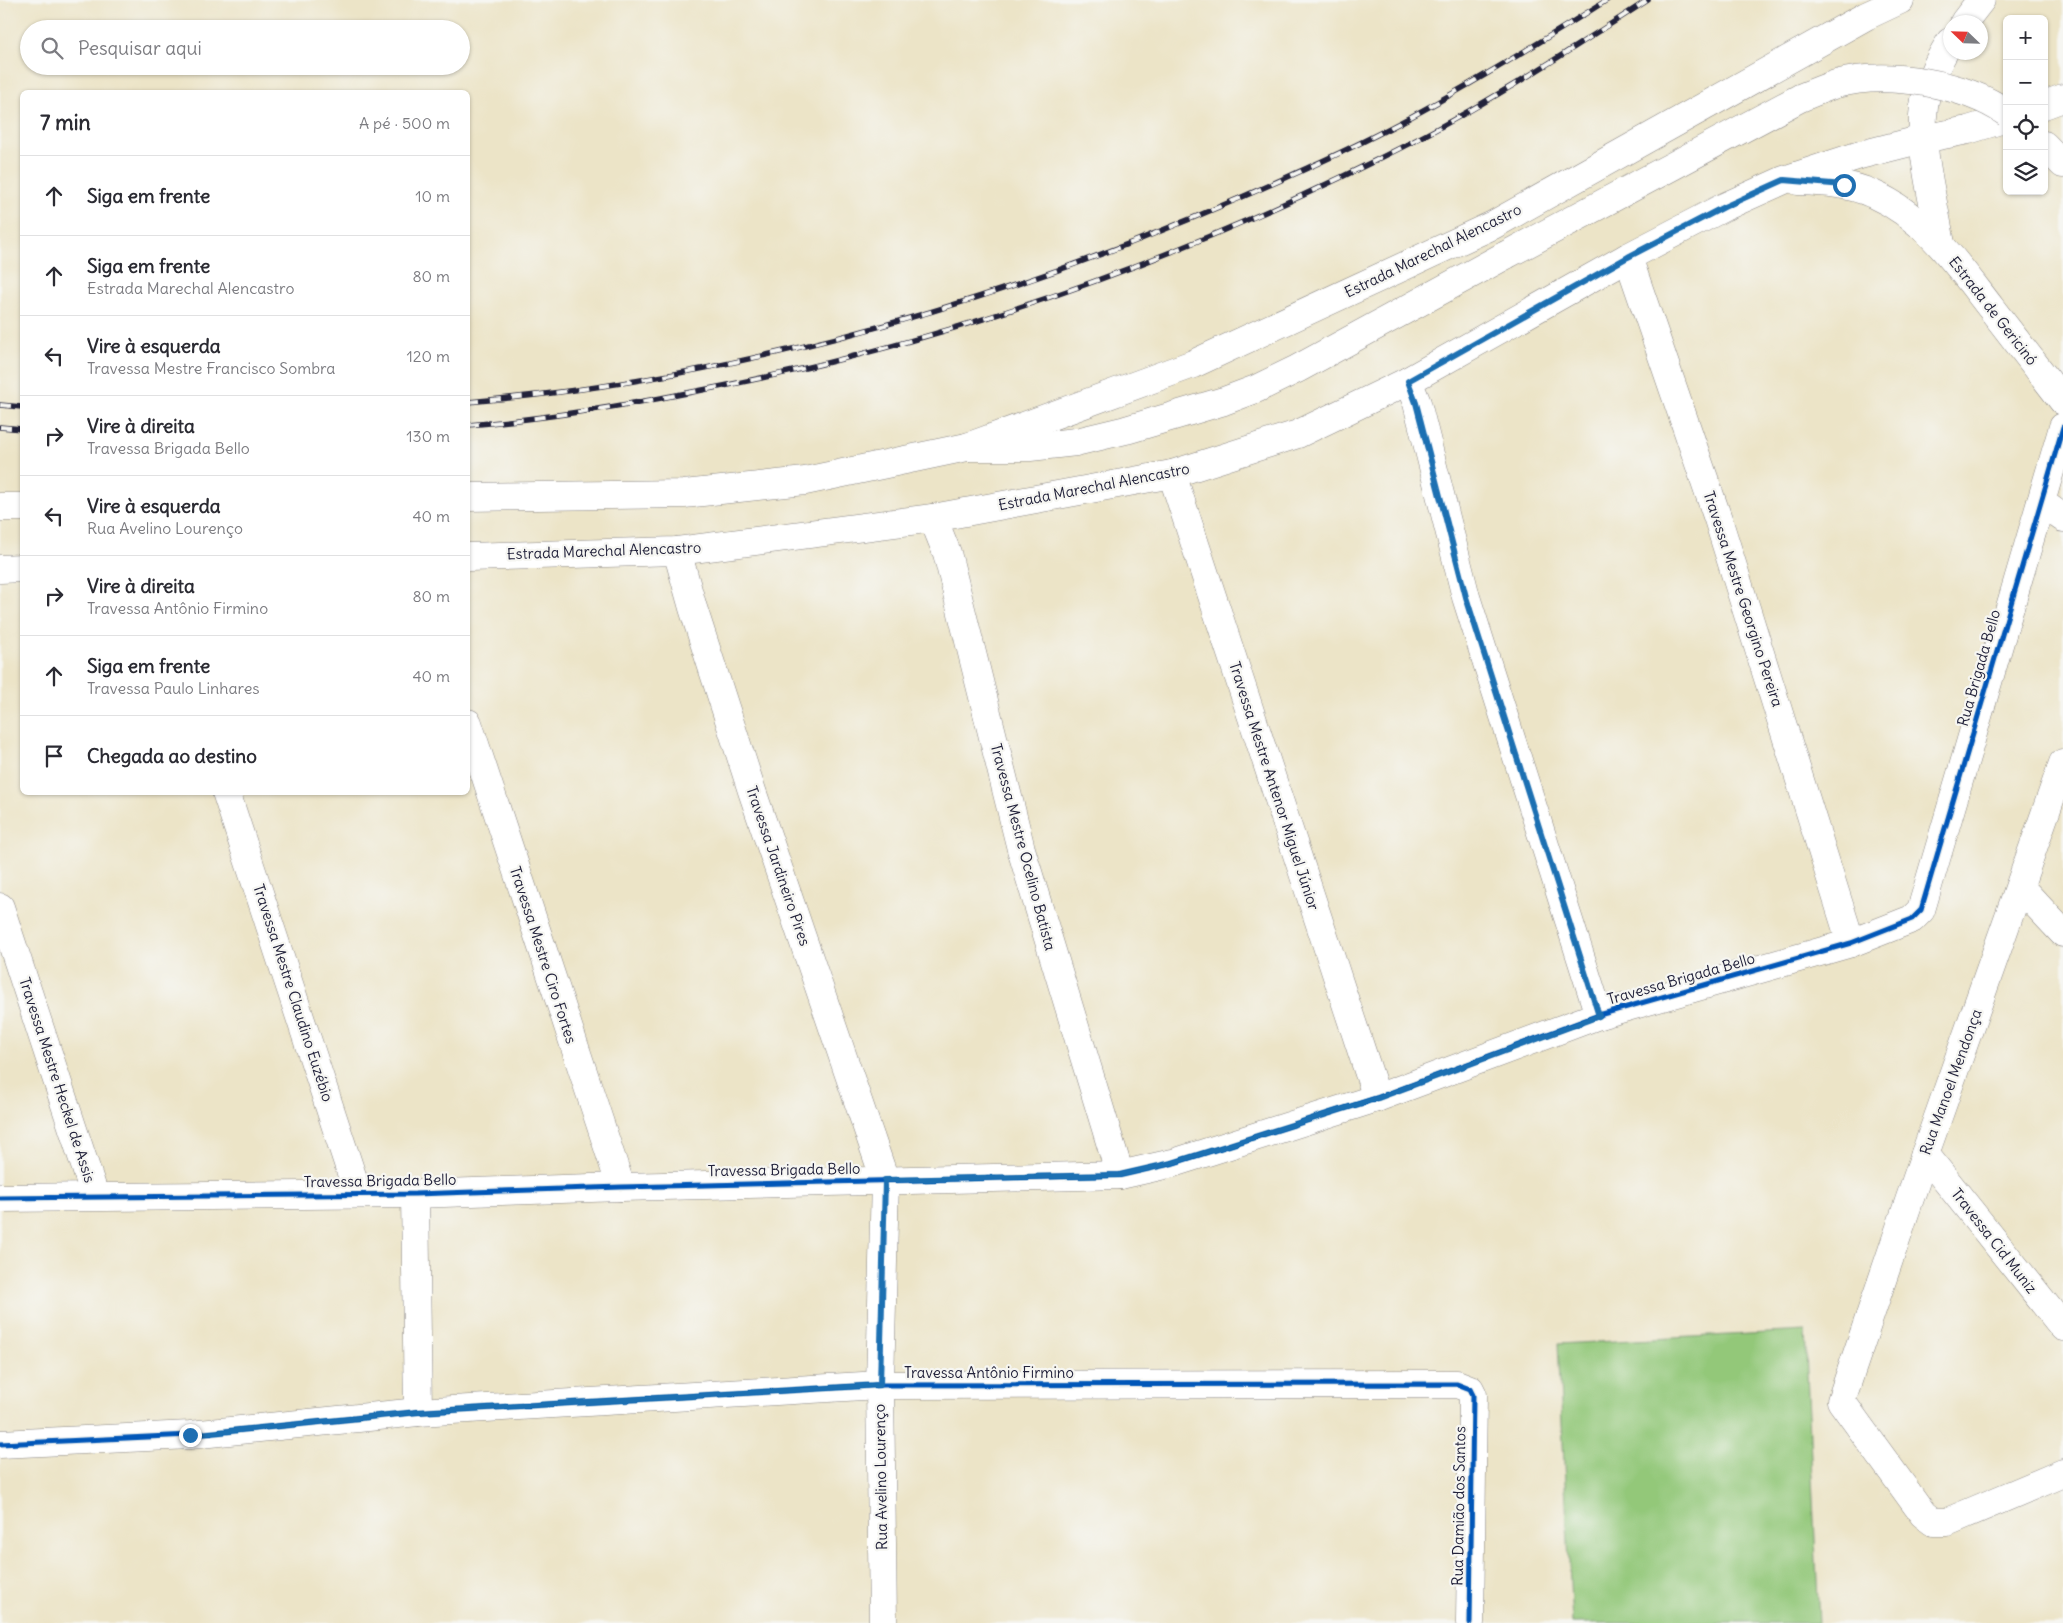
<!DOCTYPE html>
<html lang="pt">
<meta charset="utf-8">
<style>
:root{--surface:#fff;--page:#f7f7f7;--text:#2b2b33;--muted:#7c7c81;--line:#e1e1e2}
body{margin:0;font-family:Delius,sans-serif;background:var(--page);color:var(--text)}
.controls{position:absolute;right:15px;top:15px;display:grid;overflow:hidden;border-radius:8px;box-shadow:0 1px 4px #0004}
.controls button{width:45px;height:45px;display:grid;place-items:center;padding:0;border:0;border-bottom:1px solid var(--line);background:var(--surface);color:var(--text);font:25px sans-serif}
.compass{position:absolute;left:1943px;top:15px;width:45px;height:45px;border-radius:50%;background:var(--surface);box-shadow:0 1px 4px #0004;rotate:293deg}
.stop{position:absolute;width:15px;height:15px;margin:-11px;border:4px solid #1f6fb2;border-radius:50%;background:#fff}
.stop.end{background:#1f6fb2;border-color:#fff;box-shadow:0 1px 5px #0008}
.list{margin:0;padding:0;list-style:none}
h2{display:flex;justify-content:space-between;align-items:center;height:65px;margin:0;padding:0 20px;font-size:21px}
h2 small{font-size:16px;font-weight:400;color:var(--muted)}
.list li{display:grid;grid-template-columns:32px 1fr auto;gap:15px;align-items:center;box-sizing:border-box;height:80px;padding:0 20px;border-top:1px solid var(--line)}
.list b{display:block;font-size:19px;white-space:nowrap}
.list p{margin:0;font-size:16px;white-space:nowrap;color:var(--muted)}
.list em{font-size:16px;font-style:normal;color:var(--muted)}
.icon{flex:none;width:28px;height:28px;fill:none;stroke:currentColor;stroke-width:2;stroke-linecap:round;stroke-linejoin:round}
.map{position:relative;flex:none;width:2063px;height:1623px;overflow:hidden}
.search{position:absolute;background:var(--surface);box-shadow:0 1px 4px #0004;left:20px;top:20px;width:450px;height:55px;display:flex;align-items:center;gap:12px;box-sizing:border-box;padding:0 18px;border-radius:28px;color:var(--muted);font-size:19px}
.panel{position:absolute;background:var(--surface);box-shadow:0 1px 4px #0004;left:20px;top:90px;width:450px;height:705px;border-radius:8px}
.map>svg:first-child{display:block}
.green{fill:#93c879;stroke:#5a755a}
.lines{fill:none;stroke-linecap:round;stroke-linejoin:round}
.minor-casing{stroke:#878381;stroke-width:29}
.major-casing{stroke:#878381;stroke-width:29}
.highway-casing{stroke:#878381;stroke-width:29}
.minor{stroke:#fff;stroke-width:28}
.major{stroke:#fff;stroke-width:28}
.highway{stroke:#fff;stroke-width:28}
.rail-casing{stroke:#22223b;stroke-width:5.5}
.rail{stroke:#f6f6f2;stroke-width:4;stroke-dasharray:11;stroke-linecap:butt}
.highway-bridge-casing{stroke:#878381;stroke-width:29;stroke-linecap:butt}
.highway-bridge{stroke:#fff;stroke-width:28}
.cycleway-casing{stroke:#f6f6f2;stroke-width:8}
.cycleway{stroke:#0057b8;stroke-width:5}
.route{stroke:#1f6fb2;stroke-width:6}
.labels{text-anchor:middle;stroke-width:4.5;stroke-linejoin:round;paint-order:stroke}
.street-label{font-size:15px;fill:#22223b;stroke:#f6f6f2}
</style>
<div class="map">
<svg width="2063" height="1623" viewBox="0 0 2063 1623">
<rect width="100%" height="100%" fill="#f6f6f2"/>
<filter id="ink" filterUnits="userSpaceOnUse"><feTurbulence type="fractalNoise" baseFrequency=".02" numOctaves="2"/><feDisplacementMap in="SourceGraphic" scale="10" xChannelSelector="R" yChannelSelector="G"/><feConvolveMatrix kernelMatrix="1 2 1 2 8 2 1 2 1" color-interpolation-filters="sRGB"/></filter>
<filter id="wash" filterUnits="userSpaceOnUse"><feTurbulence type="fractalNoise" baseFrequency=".0096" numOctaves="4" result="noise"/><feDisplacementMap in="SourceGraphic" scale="20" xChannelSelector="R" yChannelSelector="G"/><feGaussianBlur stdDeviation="1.12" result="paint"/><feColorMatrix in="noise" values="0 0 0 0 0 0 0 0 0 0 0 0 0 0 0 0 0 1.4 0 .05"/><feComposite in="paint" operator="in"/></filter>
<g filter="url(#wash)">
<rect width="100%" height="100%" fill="#ece4c7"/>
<path class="green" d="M 1805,1331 L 1819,1623 L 1572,1623 L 1558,1344 Z"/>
</g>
<g filter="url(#ink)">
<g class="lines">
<defs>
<g id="minor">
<path d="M 1628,257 L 1718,519 L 1851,943"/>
<path d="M 1408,381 L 1417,403 L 1466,597 L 1599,1015"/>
<path d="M 1172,474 L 1377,1098"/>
<path d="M 2041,502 L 2063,518"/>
<path d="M 933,518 L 947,553 L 1021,849 L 1120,1175"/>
<path d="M 677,551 L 693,608 L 752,791 L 885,1180 L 880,1385 L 883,1623"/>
<path d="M 468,723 L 621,1187"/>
<path d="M 2063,763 L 1925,1154 L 1841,1401 L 1923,1514 L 1933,1522 L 1947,1522 L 2063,1473"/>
<path d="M 226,792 L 358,1194"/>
<path d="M 2020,887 L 2063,933"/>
<path d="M 0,907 L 95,1196"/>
<path d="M 1925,1154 L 2063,1327"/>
<path d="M 415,1194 L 418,1412"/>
<path d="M 0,1198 L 415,1194 L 621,1187 L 1120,1175 L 1173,1163 L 1377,1098 L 1599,1015 L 1851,943 L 1912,919 L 1921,910 L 2063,427"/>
<path d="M 0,1444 L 190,1435 L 418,1412 L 880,1385 L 1457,1384 L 1470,1389 L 1473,1395 L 1470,1623"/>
</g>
<g id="major">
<path d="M 1964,22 L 1981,0"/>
<path d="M 2044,105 L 2063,98"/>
<path d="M 1798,181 C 1823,182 1850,183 1873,194 C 1925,217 1957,264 1991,308 C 2015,339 2039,370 2063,401"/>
<path d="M 1941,244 C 1934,203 1918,145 1924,106 C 1927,83 1938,61 1950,42"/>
<path d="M 468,497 L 684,494 L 805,481 L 967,447 L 1193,364 L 1493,225 L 1866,16 L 1900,0"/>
<path d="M 0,507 L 22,507"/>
<path d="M 468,557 L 677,551 L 933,518 L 1172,474 L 1298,434 L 1408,381 L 1628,257 L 1724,207 L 1784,180 L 1860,155 L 1923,139 L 1968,130 L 2007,118"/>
<path d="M 0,569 L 22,568"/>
</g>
<g id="highway">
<path d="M 2044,145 L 2063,164"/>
<path d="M 967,447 L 1030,447 L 1076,442 L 1126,430 L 1224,401 L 1256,389 L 1297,369 L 1506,255"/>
</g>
</defs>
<use href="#minor" class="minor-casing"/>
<use href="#major" class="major-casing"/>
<use href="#highway" class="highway-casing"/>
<use href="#minor" class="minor"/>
<use href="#major" class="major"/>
<use href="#highway" class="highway"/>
<defs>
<g id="rail">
<path d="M 468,402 C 715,381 966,313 1195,217 C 1267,187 1338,156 1407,119 C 1475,82 1541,42 1607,0"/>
<path d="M 0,405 L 22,407"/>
<path d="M 468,425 C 540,419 611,408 682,394 C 937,347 1183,260 1414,141 C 1495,99 1572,49 1648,0"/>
<path d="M 0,427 L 22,429"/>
</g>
</defs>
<use href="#rail" class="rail-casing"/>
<use href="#rail" class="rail"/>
<defs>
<path id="highway-bridge" d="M 1506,255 L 1800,98 C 1812,93 1824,88 1836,84 C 1887,70 1964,83 2007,113"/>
</defs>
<use href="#highway-bridge" class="highway-bridge-casing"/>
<use href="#highway-bridge" class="highway-bridge"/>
<defs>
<g id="cycleway">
<path d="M 0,1198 L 415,1194 L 621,1187 L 1120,1175 L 1173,1163 L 1377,1098 L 1599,1015 L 1851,943 L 1912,919 L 1921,910 L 2063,427"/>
<path d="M 0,1444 L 190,1435 L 418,1412 L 880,1385 L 1457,1384 L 1470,1389 L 1473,1395 L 1470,1623"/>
</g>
</defs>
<use href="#cycleway" class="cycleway-casing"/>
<use href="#cycleway" class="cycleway"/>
</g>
</g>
<g class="lines" filter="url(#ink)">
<path class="route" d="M 190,1435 L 418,1412 L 880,1385 L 885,1180 L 1120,1175 L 1172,1163 L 1378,1098 L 1599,1016 L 1466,597 L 1416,403 L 1408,381 L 1628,257 L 1724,207 L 1784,180 L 1844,185"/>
</g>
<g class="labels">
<g class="street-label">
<text transform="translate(1433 251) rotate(-26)" y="5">Estrada Marechal Alencastro</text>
<text transform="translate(1993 311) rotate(52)" y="5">Estrada de Gericinó</text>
<text transform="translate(1094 487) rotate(-11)" y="5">Estrada Marechal Alencastro</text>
<text transform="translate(604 551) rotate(-2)" y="5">Estrada Marechal Alencastro</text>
<text transform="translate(1743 599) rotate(72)" y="5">Travessa Mestre Georgino Pereira</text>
<text transform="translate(1979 668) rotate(-74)" y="5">Rua Brigada Bello</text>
<text transform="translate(1274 786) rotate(72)" y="5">Travessa Mestre Antenor Miguel Júnior</text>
<text transform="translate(1023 847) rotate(75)" y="5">Travessa Mestre Ocelino Batista</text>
<text transform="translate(778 866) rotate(71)" y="5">Travessa Jardineiro Pires</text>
<text transform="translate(543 955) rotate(72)" y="5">Travessa Mestre Ciro Fortes</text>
<text transform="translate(1681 979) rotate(-16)" y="5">Travessa Brigada Bello</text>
<text transform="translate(293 993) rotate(72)" y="5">Travessa Mestre Claudino Euzébio</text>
<text transform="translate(57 1080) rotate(72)" y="5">Travessa Mestre Heckel de Assis</text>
<text transform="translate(1951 1082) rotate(-70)" y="5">Rua Manoel Mendonça</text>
<text transform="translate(784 1170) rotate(-1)" y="5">Travessa Brigada Bello</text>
<text transform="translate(380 1181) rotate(-1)" y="5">Travessa Brigada Bello</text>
<text transform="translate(1994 1241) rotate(52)" y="5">Travessa Cid Muniz</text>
<text x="989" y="1378">Travessa Antônio Firmino</text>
<text transform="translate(881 1477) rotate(-91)" y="5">Rua Avelino Lourenço</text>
<text transform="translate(1459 1506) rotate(-89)" y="5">Rua Damião dos Santos</text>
</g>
</g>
</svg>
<div class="controls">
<button>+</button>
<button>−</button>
<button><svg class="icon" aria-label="locate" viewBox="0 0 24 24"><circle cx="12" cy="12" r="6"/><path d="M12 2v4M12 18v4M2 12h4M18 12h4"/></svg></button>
<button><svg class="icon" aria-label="layers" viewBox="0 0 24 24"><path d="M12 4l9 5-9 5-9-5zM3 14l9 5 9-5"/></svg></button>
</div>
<svg class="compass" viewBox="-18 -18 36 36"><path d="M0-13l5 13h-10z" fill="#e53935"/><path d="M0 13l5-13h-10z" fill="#7c7c81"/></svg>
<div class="stop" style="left:1844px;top:185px"></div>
<div class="stop end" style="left:190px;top:1435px"></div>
<div class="search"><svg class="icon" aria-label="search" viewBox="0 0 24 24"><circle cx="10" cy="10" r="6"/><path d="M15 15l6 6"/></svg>Pesquisar aqui</div>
<section class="panel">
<h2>7 min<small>A pé · 500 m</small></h2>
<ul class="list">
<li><svg class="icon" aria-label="ahead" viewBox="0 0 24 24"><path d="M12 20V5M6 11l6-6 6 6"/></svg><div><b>Siga em frente</b></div><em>10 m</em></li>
<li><svg class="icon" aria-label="ahead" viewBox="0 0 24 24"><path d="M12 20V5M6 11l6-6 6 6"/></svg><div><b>Siga em frente</b><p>Estrada Marechal Alencastro</p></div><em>80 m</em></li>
<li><svg class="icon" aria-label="left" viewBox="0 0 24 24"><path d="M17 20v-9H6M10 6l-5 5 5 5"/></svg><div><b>Vire à esquerda</b><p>Travessa Mestre Francisco Sombra</p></div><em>120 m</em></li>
<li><svg class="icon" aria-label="right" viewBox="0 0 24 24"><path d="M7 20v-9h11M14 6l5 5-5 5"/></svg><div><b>Vire à direita</b><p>Travessa Brigada Bello</p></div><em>130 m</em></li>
<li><svg class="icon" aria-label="left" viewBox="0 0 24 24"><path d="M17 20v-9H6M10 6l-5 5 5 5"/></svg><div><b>Vire à esquerda</b><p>Rua Avelino Lourenço</p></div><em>40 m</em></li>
<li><svg class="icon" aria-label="right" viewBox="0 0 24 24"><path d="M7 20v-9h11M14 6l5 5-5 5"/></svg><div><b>Vire à direita</b><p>Travessa Antônio Firmino</p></div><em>80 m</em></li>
<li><svg class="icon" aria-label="ahead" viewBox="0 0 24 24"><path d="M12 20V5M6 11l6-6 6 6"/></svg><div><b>Siga em frente</b><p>Travessa Paulo Linhares</p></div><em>40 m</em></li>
<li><svg class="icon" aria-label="arrive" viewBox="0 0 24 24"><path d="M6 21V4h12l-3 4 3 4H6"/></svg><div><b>Chegada ao destino</b></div></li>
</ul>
</section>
</div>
